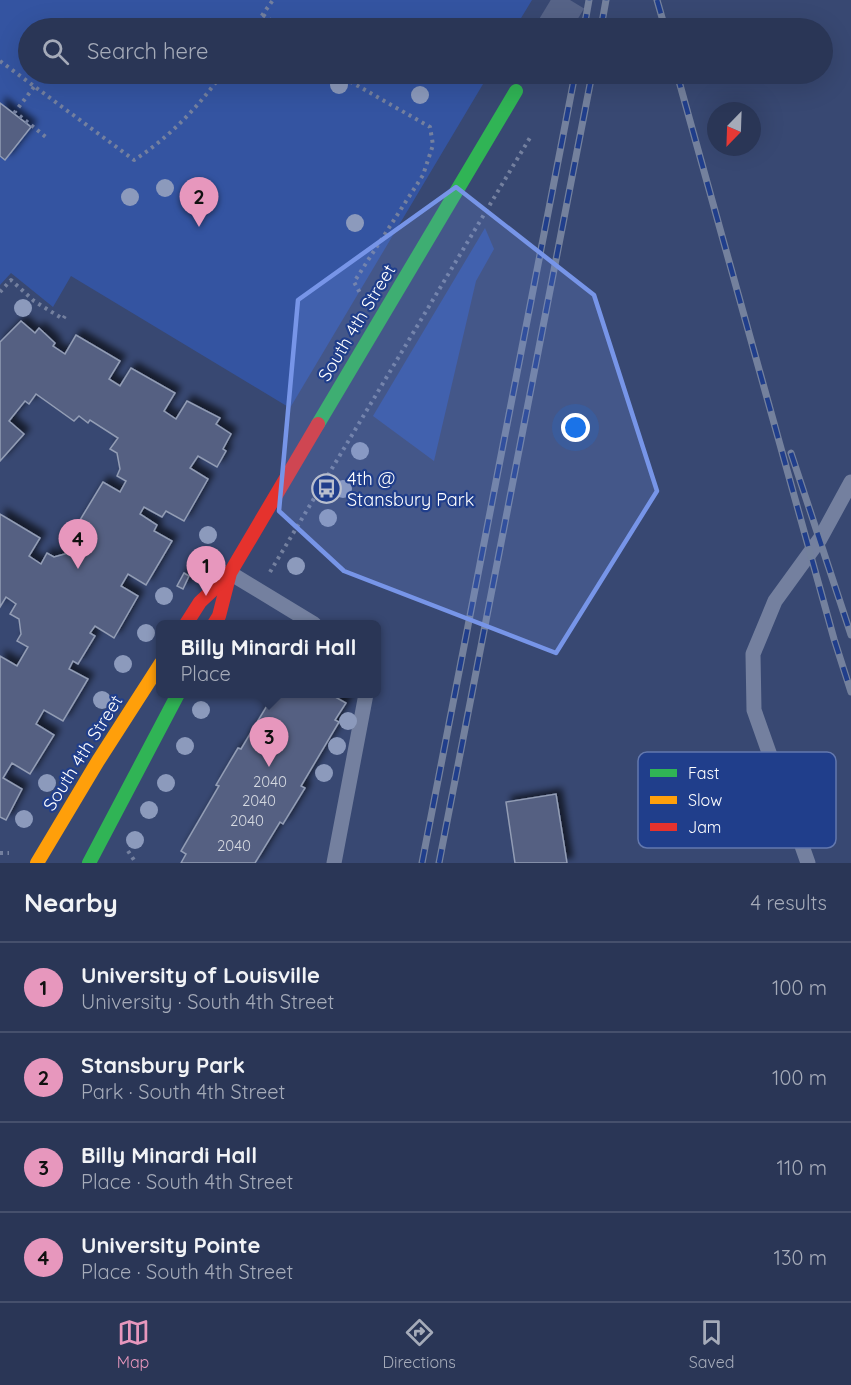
<!DOCTYPE html>
<meta charset="utf-8">
<style>
:root{--surface:#2a3656;--page:#323e5c;--text:#f1f3f6;--muted:#a5abb9;--line:#46506c;--accent:#e797bd}
body{margin:0;font-family:Quicksand,sans-serif;background:var(--page);color:var(--text)}
.compass{position:absolute;left:707px;top:102px;width:54px;height:54px;border-radius:50%;background:var(--surface);box-shadow:0 6px 24px #0002;rotate:203deg}
.you{position:absolute;left:576px;top:428px;width:21px;height:21px;margin:-15px;border:4px solid #fff;border-radius:50%;background:#1a73e8;box-shadow:0 0 0 9px #1a73e833}
.badge{display:grid;place-items:center;width:39px;height:39px;border-radius:50%;background:var(--accent);color:#111;font-size:20px;font-weight:700}
.pin{position:absolute;translate:-50% -50px;filter:drop-shadow(0 2px 3px #0008)}
.pin::after{content:'';position:absolute;top:32px;width:21px;height:18px;background:inherit;clip-path:polygon(0 0,100% 0,50% 100%)}
.popup{position:absolute;left:156px;top:620px;width:225px;height:78px;box-sizing:border-box;display:grid;place-content:center;border-radius:9px;background:var(--surface);filter:drop-shadow(0 2px 4px #0005);font-size:20px;white-space:nowrap;color:var(--muted)}
.popup b{font-size:22px;color:var(--text)}
.popup::after{content:'';position:absolute;left:50%;top:100%;margin-left:-12px;border:12px solid transparent;border-top-color:var(--surface)}
.list{margin:0;padding:0;list-style:none}
h2{display:flex;justify-content:space-between;align-items:center;height:78px;margin:0;padding:0 24px;font-size:26px}
h2 small{font-size:20px;font-weight:400;color:var(--muted)}
.list li{display:grid;grid-template-columns:39px 1fr auto;gap:18px;align-items:center;box-sizing:border-box;height:90px;padding:0 24px;border-top:2px solid var(--line)}
.list b{display:block;font-size:22px;white-space:nowrap}
.list p{margin:0;font-size:20px;white-space:nowrap;color:var(--muted)}
.list em{font-size:20px;font-style:normal;color:var(--muted)}
.icon{flex:none;width:33px;height:33px;fill:none;stroke:currentColor;stroke-width:2;stroke-linecap:round;stroke-linejoin:round}
.map{position:relative;flex:none;width:851px;height:863px;overflow:hidden}
.search{position:absolute;background:var(--surface);box-shadow:0 6px 24px #0002;left:18px;right:18px;top:18px;height:66px;display:flex;align-items:center;gap:15px;box-sizing:border-box;padding:0 21px;border-radius:33px;color:var(--muted);font-size:22px}
.sheet{height:438px;background:var(--surface)}
nav{display:flex;justify-content:space-around;align-items:center;box-sizing:border-box;height:84px;border-top:2px solid var(--line);background:var(--surface);font-size:16px;color:var(--muted)}
nav a{display:grid;justify-items:center;gap:3px}
nav .on{color:var(--accent)}
.map>svg:first-child{display:block}
.green{fill:#3454a1}
.building{fill:#546182;stroke:#939db5;stroke-width:1.5;filter:url(#shadow)}
.lines{fill:none;stroke-linecap:round;stroke-linejoin:round}
.secondary-tunnel{stroke:#566387;stroke-width:33;stroke-dasharray:33 16;stroke-linecap:butt}
.path{stroke:#74809f;stroke-width:4;stroke-dasharray:3 4.5;stroke-linecap:butt}
.lane{stroke:#74809f;stroke-width:15}
.fast{stroke:#30b455;stroke-width:14}
.slow{stroke:#ff9f0a;stroke-width:14}
.jam{stroke:#e5322d;stroke-width:14}
.rail-casing{stroke:#74819d;stroke-width:7}
.rail{stroke:#203e8b;stroke-width:4.5;stroke-dasharray:14;stroke-linecap:butt}
.tree{fill:#8c9abc}
.marked{fill:#7795e8;fill-opacity:0.2;stroke:#7795e8;stroke-width:4.5;stroke-linejoin:round}
.labels{text-anchor:middle;stroke-width:4.5;stroke-linejoin:round;paint-order:stroke}
.number-label{font-size:15px;fill:#d4d8e0}
.street-label{font-size:18px;fill:#fff;stroke:#203e8b}
.poi-label{font-size:18px;fill:#fff;stroke:#203e8b;text-anchor:start}
.key{fill:#203e8b;stroke:#6378ae;stroke-width:1.5}
.key-label{font-size:16px;fill:#fff}
</style>
<div class="map">
<svg width="851" height="863" viewBox="0 0 851 863">
<defs>
<filter id="shadow"><feDropShadow dx="5.5" dy="-5.5" stdDeviation="3" flood-color="#0009"/></filter>
</defs>
<rect width="100%" height="100%" fill="#384872"/>
<g class="green">
<path d="M 0,0 L 532,0 L 515,28 L 28,28 L 28,74 L 489,74 L 290,408 L 71,276 L 53,307 L 11,273 L 0,285 Z"/>
<path d="M 485,228 L 494,249 L 476,281 L 434,461 L 373,416 Z"/>
</g>
<g class="building">
<path d="M 0,103 L 31,127 L 5,160 L 0,156 Z"/>
<path d="M 21,321 L 35,333 L 39,328 L 55,343 L 53,346 L 65,354 L 76,335 L 120,361 L 109,379 L 120,386 L 131,368 L 175,393 L 164,411 L 176,419 L 187,401 L 220,418 L 216,424 L 231,434 L 223,449 L 226,451 L 217,467 L 198,456 L 190,468 L 208,479 L 184,521 L 166,511 L 162,517 L 144,507 L 140,514 L 157,525 L 154,531 L 172,541 L 146,585 L 128,574 L 121,586 L 138,596 L 114,638 L 95,626 L 90,633 L 95,636 L 78,664 L 73,661 L 69,669 L 88,679 L 63,721 L 44,710 L 36,724 L 54,735 L 30,774 L 12,763 L 3,778 L 22,789 L 6,820 L 0,817 L 0,656 L 17,666 L 28,647 L 17,641 L 21,634 L 19,619 L 10,614 L 16,604 L 6,597 L 0,607 L 0,514 L 40,538 L 29,556 L 41,564 L 47,553 L 54,557 L 68,553 L 73,546 L 84,553 L 94,535 L 77,525 L 103,482 L 120,492 L 126,481 L 117,476 L 120,469 L 117,453 L 110,449 L 118,438 L 90,420 L 88,423 L 79,416 L 74,421 L 36,394 L 29,404 L 25,401 L 9,421 L 24,434 L 0,461 L 0,342 Z"/>
<path d="M 184,573 L 189,576 L 183,589 L 177,586 Z"/>
<path d="M 274,694 L 330,694 L 346,703 L 335,720 L 339,722 L 301,786 L 305,788 L 283,824 L 280,822 L 255,863 L 181,863 L 186,854 L 181,851 L 219,786 L 216,785 L 238,748 L 241,749 Z"/>
<path d="M 556,794 L 567,863 L 515,863 L 506,802 Z"/>
</g>
<g class="lines">
<path class="secondary-tunnel" d="M 553,28 L 570,0"/>
<g class="path">
<path d="M 263,15 L 283,28"/>
<path d="M 253,28 L 273,0"/>
<path d="M 521,28 L 526,20"/>
<path d="M 0,61 L 134,160 C 169,138 198,107 222,74"/>
<path d="M 337,74 L 430,127 L 433,145 L 423,175 L 354,282 L 360,293"/>
<path d="M 34,87 L 15,112 L 47,138"/>
<path d="M 0,292 L 11,280 L 34,301 L 63,319 L 65,316"/>
<path d="M 270,572 L 531,136"/>
<path d="M 128,851 L 136,863"/>
<path d="M 0,853 L 9,853"/>
</g>
<g class="lane">
<path d="M 230,573 L 314,624"/>
<path d="M 334,863 L 366,694"/>
<path d="M 808,863 L 754,710 L 753,654 L 775,601 L 820,539 L 851,482"/>
</g>
<g class="fast">
<path d="M 318,424 L 516,91"/>
<path d="M 89,863 L 178,694"/>
</g>
<path class="slow" d="M 37,863 L 98,761 L 161,663"/>
<g class="jam">
<path d="M 186,624 L 200,602 L 229,575"/>
<path d="M 214,624 L 219,616 L 230,573 L 318,424"/>
</g>
<defs>
<g id="rail">
<path d="M 657,0 L 665,28"/>
<path d="M 584,28 L 589,0"/>
<path d="M 601,28 L 606,0"/>
<path d="M 677,74 L 834,639 L 851,692"/>
<path d="M 791,453 L 851,635"/>
<path d="M 422,863 L 575,74"/>
<path d="M 439,863 L 592,74"/>
</g>
</defs>
<use href="#rail" class="rail-casing"/>
<use href="#rail" class="rail"/>
</g>
<g class="tree">
<circle cx="339" cy="85" r="9"/>
<circle cx="420" cy="95" r="9"/>
<circle cx="165" cy="188" r="9"/>
<circle cx="130" cy="197" r="9"/>
<circle cx="355" cy="223" r="9"/>
<circle cx="23" cy="308" r="9"/>
<circle cx="360" cy="451" r="9"/>
<circle cx="343" cy="489" r="9"/>
<circle cx="328" cy="518" r="9"/>
<circle cx="208" cy="535" r="9"/>
<circle cx="296" cy="566" r="9"/>
<circle cx="164" cy="596" r="9"/>
<circle cx="146" cy="633" r="9"/>
<circle cx="123" cy="664" r="9"/>
<circle cx="102" cy="700" r="9"/>
<circle cx="201" cy="710" r="9"/>
<circle cx="348" cy="721" r="9"/>
<circle cx="185" cy="746" r="9"/>
<circle cx="337" cy="746" r="9"/>
<circle cx="324" cy="773" r="9"/>
<circle cx="47" cy="783" r="9"/>
<circle cx="166" cy="783" r="9"/>
<circle cx="149" cy="810" r="9"/>
<circle cx="24" cy="819" r="9"/>
<circle cx="135" cy="840" r="9"/>
</g>
<path class="marked" d="M 456,187 L 594,295 L 657,491 L 556,653 L 344,571 L 279,511 L 298,300 Z"/>
<defs>
<symbol id="bus-ring" viewBox="-11 -11 22 22"><circle r="9.5" fill="#203e8b" stroke="#b9bfce" stroke-width="1.5"/><path d="M-5-6H5V4H4V6H2V4H-2V6H-4V4H-5ZM-3.5-4V0h7V-4ZM-3.5 1.2v1.5H-2V1.2ZM2 1.2v1.5H3.5V1.2Z" fill="#b9bfce"/></symbol>
</defs>
<g fill-rule="evenodd">
<use href="#bus-ring" x="310" y="472" width="33" height="33"/>
</g>
<g class="labels">
<g class="number-label">
<text x="270" y="787">2040</text>
<text x="259" y="806">2040</text>
<text x="247" y="826">2040</text>
<text x="234" y="851">2040</text>
</g>
<g class="street-label">
<text transform="translate(357 323) rotate(-59)" y="6">South 4th Street</text>
<text transform="translate(83 753) rotate(-58)" y="6">South 4th Street</text>
</g>
<g class="poi-label">
<text x="347" y="485">4th @<tspan x="347" dy="21">Stansbury Park</tspan></text>
</g>
</g>
<rect x="638" y="752" width="198" height="96" rx="9" class="key"/>
<rect x="650" y="769" width="27" height="8" fill="#30b455"/>
<rect x="650" y="796" width="27" height="8" fill="#ff9f0a"/>
<rect x="650" y="823" width="27" height="8" fill="#e5322d"/>
<g class="key-label">
<text x="688" y="779">Fast</text>
<text x="688" y="806">Slow</text>
<text x="688" y="833">Jam</text>
</g>
</svg>
<svg class="compass" viewBox="-18 -18 36 36"><path d="M0-13l5 13h-10z" fill="#e53935"/><path d="M0 13l5-13h-10z" fill="#a5abb9"/></svg>
<div class="you"></div>
<div class="pin badge" style="left:206px;top:596px">1</div>
<div class="pin badge" style="left:199px;top:227px">2</div>
<div class="pin badge" style="left:269px;top:767px">3</div>
<div class="popup"><b>Billy Minardi Hall</b>Place</div>
<div class="pin badge" style="left:78px;top:569px">4</div>
<div class="search"><svg class="icon" aria-label="search" viewBox="0 0 24 24"><circle cx="10" cy="10" r="6"/><path d="M15 15l6 6"/></svg>Search here</div>
</div>
<section class="sheet">
<h2>Nearby<small>4 results</small></h2>
<ul class="list">
<li><span class="badge">1</span><div><b>University of Louisville</b><p>University · South 4th Street</p></div><em>100 m</em></li>
<li><span class="badge">2</span><div><b>Stansbury Park</b><p>Park · South 4th Street</p></div><em>100 m</em></li>
<li><span class="badge">3</span><div><b>Billy Minardi Hall</b><p>Place · South 4th Street</p></div><em>110 m</em></li>
<li><span class="badge">4</span><div><b>University Pointe</b><p>Place · South 4th Street</p></div><em>130 m</em></li>
</ul>
</section>
<nav>
<a class="on"><svg class="icon" aria-label="map" viewBox="0 0 24 24"><path d="M3 6l6-2 6 2 6-2v14l-6 2-6-2-6 2zM9 4v14M15 6v14"/></svg>Map</a>
<a><svg class="icon" aria-label="directions" viewBox="0 0 24 24"><path d="M12 3l9 9-9 9-9-9zM9 14v-3h6M13 9l2 2-2 2"/></svg>Directions</a>
<a><svg class="icon" aria-label="saved" viewBox="0 0 24 24"><path d="M7 4h10v16l-5-4-5 4z"/></svg>Saved</a>
</nav>
